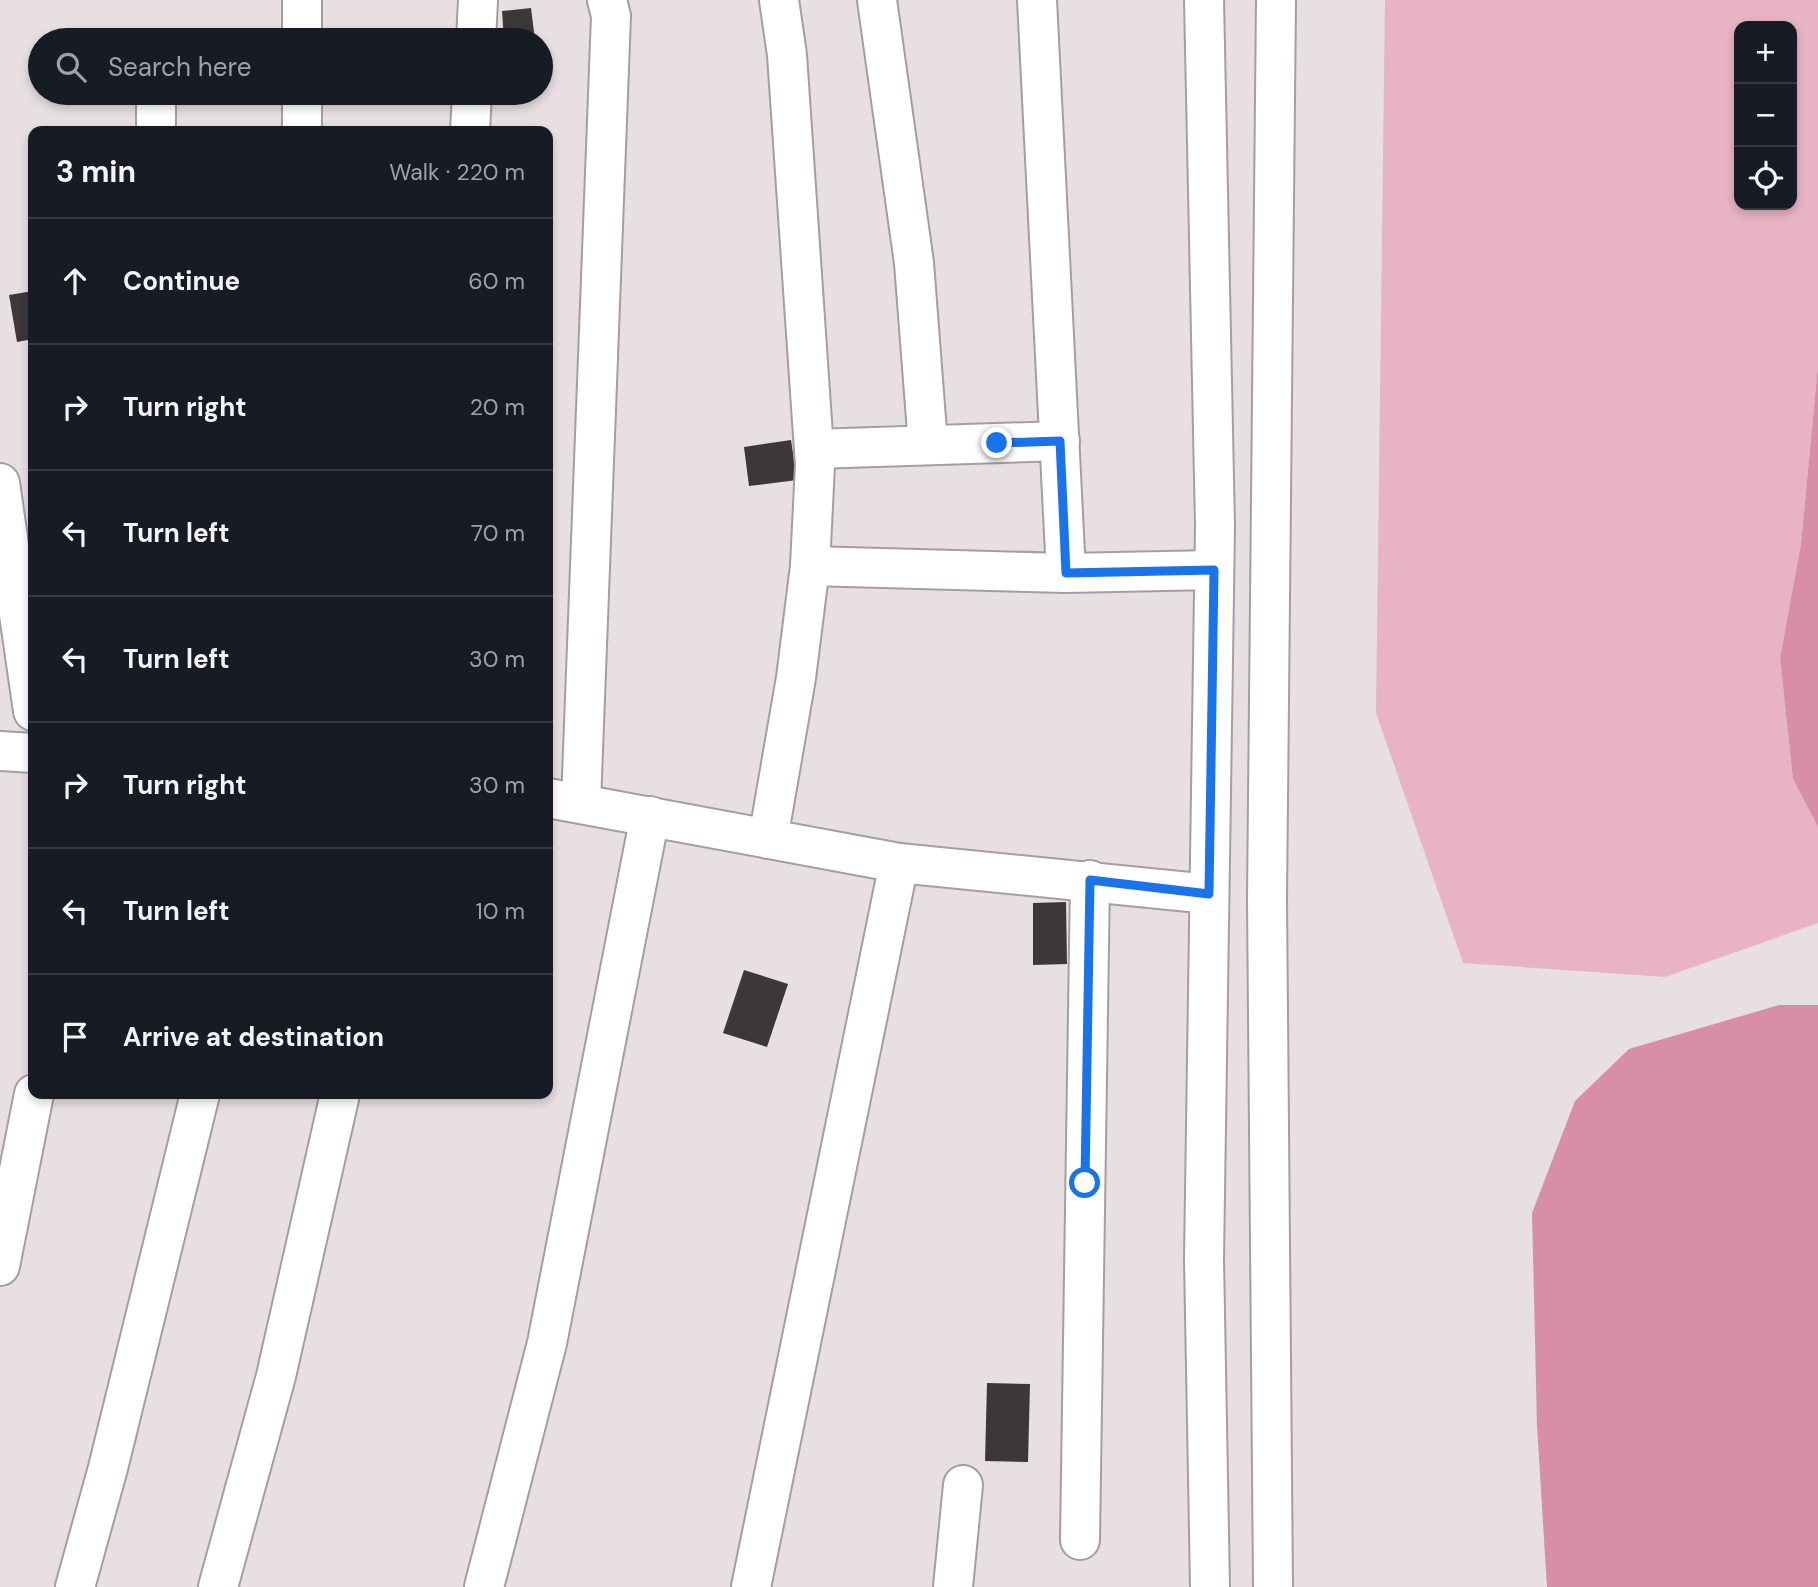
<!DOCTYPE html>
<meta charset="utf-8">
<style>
:root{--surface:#171b24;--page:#20242c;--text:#f1f3f6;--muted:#9ea1a6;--line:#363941}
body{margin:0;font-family:"DM Sans",sans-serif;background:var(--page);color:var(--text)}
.controls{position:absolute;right:21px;top:21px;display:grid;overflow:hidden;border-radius:14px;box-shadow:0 4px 10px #0003}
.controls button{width:63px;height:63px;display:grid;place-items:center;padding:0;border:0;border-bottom:2px solid var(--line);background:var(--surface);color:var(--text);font:35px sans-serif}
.stop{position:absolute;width:21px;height:21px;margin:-16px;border:5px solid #1a73e8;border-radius:50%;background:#fff}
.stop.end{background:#1a73e8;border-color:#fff;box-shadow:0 2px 7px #0008}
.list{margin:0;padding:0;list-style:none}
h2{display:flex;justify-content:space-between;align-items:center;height:91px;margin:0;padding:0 28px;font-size:30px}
h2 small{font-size:23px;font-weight:400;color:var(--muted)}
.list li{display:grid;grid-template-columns:46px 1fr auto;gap:21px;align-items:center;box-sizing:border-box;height:126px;padding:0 28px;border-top:2px solid var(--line)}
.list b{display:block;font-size:26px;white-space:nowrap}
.list em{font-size:23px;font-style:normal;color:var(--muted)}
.icon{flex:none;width:38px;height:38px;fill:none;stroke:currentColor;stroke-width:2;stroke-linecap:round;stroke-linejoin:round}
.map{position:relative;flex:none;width:1818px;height:1587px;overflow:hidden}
.search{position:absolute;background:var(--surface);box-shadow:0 4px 10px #0003;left:28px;top:28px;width:525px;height:77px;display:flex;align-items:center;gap:18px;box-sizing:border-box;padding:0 24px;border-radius:38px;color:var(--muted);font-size:26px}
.panel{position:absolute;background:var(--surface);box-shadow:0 4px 10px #0003;left:28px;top:126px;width:525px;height:973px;border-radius:14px}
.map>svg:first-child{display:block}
.green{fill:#e8b3c4;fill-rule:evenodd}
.water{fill:#d88ea7}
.building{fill:#3c3738}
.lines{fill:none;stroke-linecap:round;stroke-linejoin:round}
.minor-casing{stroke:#a59ea0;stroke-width:42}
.tertiary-casing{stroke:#a59ea0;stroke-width:42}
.minor{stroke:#fff;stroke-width:38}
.tertiary{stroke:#fff;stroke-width:38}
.route{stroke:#1a73e8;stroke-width:9}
</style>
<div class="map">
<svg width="1818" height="1587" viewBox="0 0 1818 1587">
<rect width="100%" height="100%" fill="#e7dfe2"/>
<path class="green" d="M 1385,0 L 1818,0 L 1818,365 L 1801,544 L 1780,658 L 1793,779 L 1818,827 L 1818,923 L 1665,977 L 1463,963 L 1376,713 ZM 1739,26 L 1792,26 L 1792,205 L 1739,205 Z"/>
<g class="water">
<path d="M 1818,365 L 1818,827 L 1793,779 L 1780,658 L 1801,544 Z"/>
<path d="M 1779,1005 L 1818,1005 L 1818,1587 L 1547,1587 L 1537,1426 L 1532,1213 L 1575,1101 L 1629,1049 Z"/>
</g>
<g class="building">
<path d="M 531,8 L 535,40 L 504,40 L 502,11 Z"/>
<path d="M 33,291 L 33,339 L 17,342 L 9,295 Z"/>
<path d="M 791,440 L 797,480 L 749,486 L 744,447 Z"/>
<path d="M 1066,902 L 1067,964 L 1033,965 L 1033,903 Z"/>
<path d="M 744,970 L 788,984 L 767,1047 L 723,1033 Z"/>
<path d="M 987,1383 L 1030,1384 L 1028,1462 L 985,1461 Z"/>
</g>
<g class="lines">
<defs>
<g id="minor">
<path d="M 877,0 L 914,263 L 928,445"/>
<path d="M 1037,0 L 1066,573"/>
<path d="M 1204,0 L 1215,526 L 1204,1259 L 1210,1587"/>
<path d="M 302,40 L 302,0"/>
<path d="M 476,40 L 478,0"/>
<path d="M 156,131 L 156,93"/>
<path d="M 302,131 L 302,93"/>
<path d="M 470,131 L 472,93"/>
<path d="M 814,449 L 1060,441"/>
<path d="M 0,483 L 33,711"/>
<path d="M 810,566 L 1066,573 L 1214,570"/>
<path d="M 0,751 L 33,753"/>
<path d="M 548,798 L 899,863 L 1209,894"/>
<path d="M 581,803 L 611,16 L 607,0"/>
<path d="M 768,839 L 796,678 L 810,566 L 815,465 L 787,55 L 779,0"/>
<path d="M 0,1266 L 34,1094"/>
<path d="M 1080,1540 L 1090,880"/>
<path d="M 75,1587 L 108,1468 L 200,1094"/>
<path d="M 218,1587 L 276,1376 L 340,1094"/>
<path d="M 484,1587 L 547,1343 L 650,816"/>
<path d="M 751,1587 L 899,863"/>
<path d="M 953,1587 L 963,1485"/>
</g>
<path id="tertiary" d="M 1273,1587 L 1267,899 L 1276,0"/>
</defs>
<use href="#minor" class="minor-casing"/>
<use href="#tertiary" class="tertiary-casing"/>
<use href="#minor" class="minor"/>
<use href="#tertiary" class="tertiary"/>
</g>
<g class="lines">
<path class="route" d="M 997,443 L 1060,441 L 1066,573 L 1214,570 L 1209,894 L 1090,880 L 1085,1183"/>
</g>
</svg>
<div class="controls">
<button>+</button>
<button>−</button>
<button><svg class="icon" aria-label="locate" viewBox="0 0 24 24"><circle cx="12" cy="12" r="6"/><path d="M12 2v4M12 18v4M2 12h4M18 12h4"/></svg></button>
</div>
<div class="stop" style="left:1085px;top:1183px"></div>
<div class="stop end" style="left:997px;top:443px"></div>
<div class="search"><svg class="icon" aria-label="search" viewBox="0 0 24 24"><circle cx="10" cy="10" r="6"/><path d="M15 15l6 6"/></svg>Search here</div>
<section class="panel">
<h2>3 min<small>Walk · 220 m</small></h2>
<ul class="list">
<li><svg class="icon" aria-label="ahead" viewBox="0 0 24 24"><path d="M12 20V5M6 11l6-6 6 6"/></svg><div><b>Continue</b></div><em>60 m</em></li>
<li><svg class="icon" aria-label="right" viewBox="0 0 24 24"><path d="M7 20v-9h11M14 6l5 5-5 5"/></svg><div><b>Turn right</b></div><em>20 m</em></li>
<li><svg class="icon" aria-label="left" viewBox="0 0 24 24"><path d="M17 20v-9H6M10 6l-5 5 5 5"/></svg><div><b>Turn left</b></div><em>70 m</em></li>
<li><svg class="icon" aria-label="left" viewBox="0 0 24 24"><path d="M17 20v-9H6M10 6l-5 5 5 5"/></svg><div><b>Turn left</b></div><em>30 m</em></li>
<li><svg class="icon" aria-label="right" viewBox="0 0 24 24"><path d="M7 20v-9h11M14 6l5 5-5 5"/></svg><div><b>Turn right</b></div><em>30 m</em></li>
<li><svg class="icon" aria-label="left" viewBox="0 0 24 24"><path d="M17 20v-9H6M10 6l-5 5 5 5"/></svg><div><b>Turn left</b></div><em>10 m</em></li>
<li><svg class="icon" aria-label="arrive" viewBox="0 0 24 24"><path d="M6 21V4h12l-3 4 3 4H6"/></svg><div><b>Arrive at destination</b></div></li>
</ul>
</section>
</div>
